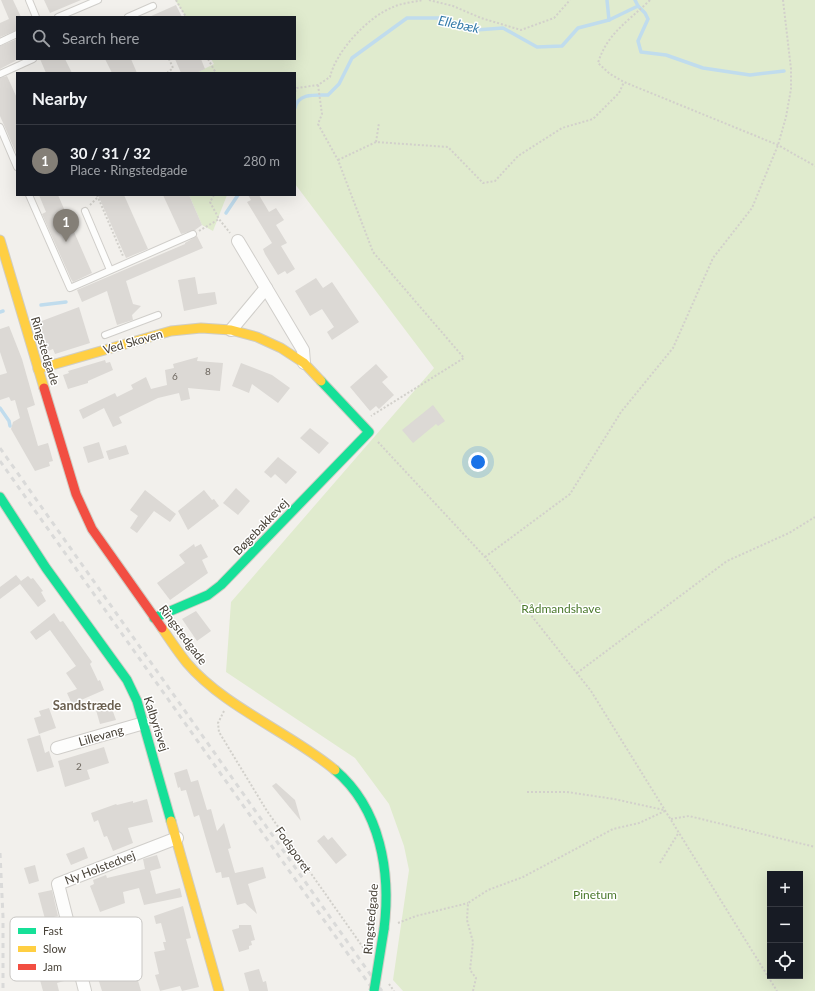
<!DOCTYPE html>
<meta charset="utf-8">
<style>
:root{--surface:#171b24;--page:#20242c;--text:#f1f3f6;--muted:#9ea1a6;--line:#363941;--accent:#847f77}
body{margin:0;font-family:Lato,sans-serif;background:var(--page);color:var(--text)}
.controls{position:absolute;right:12px;bottom:12px;display:grid;overflow:hidden;border-radius:0px;box-shadow:0 4px 16px #0002}
.controls button{width:36px;height:36px;display:grid;place-items:center;padding:0;border:0;border-bottom:1px solid var(--line);background:var(--surface);color:var(--text);font:20px sans-serif}
.you{position:absolute;left:478px;top:462px;width:14px;height:14px;margin:-10px;border:3px solid #fff;border-radius:50%;background:#1a73e8;box-shadow:0 0 0 6px #1a73e833}
.badge{display:grid;place-items:center;width:26px;height:26px;border-radius:50%;background:var(--accent);color:#fff;font-size:13px;font-weight:700}
.pin{position:absolute;translate:-50% -33px;filter:drop-shadow(0 1px 2px #0008)}
.pin::after{content:'';position:absolute;top:21px;width:14px;height:12px;background:inherit;clip-path:polygon(0 0,100% 0,50% 100%)}
.list{margin:0;padding:0;list-style:none}
h2{display:flex;justify-content:space-between;align-items:center;height:52px;margin:0;padding:0 16px;font-size:17px}
h2 small{font-size:13px;font-weight:400;color:var(--muted)}
.list li{display:grid;grid-template-columns:26px 1fr auto;gap:12px;align-items:center;box-sizing:border-box;height:72px;padding:0 16px;border-top:1px solid var(--line)}
.list b{display:block;font-size:15px;white-space:nowrap}
.list p{margin:0;font-size:13px;white-space:nowrap;color:var(--muted)}
.list em{font-size:13px;font-style:normal;color:var(--muted)}
.icon{flex:none;width:22px;height:22px;fill:none;stroke:currentColor;stroke-width:2;stroke-linecap:round;stroke-linejoin:round}
.map{position:relative;flex:none;width:815px;height:991px;overflow:hidden}
.search{position:absolute;background:var(--surface);box-shadow:0 4px 16px #0002;left:16px;top:16px;width:280px;height:44px;display:flex;align-items:center;gap:10px;box-sizing:border-box;padding:0 14px;border-radius:0px;color:var(--muted);font-size:15px}
.panel{position:absolute;background:var(--surface);box-shadow:0 4px 16px #0002;left:16px;top:72px;width:280px;height:124px;border-radius:0px}
.map>svg:first-child{display:block}
.green{fill:#e0ebce;fill-rule:evenodd}
.lines{fill:none;stroke-linecap:round;stroke-linejoin:round}
.stream{stroke:#c0dced;stroke-width:3.5}
.building{fill:#dcd9d5}
.lane-casing{stroke:#d0ceca;stroke-width:8}
.street-casing{stroke:#d0ceca;stroke-width:14}
.fast-casing{stroke:#d0cdc4;stroke-width:11}
.slow-casing{stroke:#d0cdc4;stroke-width:11}
.jam-casing{stroke:#d0cdc4;stroke-width:11}
.path{stroke:#d2d0cb;stroke-width:2;stroke-dasharray:2 2;stroke-linecap:butt}
.lane{stroke:#fdfdfc;stroke-width:6}
.street{stroke:#fdfdfc;stroke-width:12}
.fast{stroke:#16e098;stroke-width:9}
.slow{stroke:#ffcf43;stroke-width:9}
.jam{stroke:#f24e42;stroke-width:9}
.rail{stroke:#dadad9;stroke-width:3;stroke-dasharray:5 5;stroke-linecap:butt}
.fast-bridge-casing{stroke:#d0cdc4;stroke-width:11;stroke-linecap:butt}
.fast-bridge{stroke:#16e098;stroke-width:9}
.labels{text-anchor:middle;stroke-width:3;stroke-linejoin:round;paint-order:stroke}
.number-label{font-size:10px;fill:#6e6860}
.street-label{font-size:12px;fill:#484238;stroke:#fff}
.park-label{font-size:12px;fill:#4b792d;stroke:#fff}
.water-label{font-size:13px;font-style:italic;fill:#337aa9;stroke:#fff}
.neighbourhood-label{font-size:13px;font-weight:bold;fill:#6b6050;stroke:#fff}
.key{fill:#fff;stroke:#c8c6c3;stroke-width:1}
.key-label{font-size:11px;fill:#484238}
</style>
<div class="map">
<svg width="815" height="991" viewBox="0 0 815 991">
<rect width="100%" height="100%" fill="#f2f0ec"/>
<g class="green">
<path d="M 175,0 L 815,0 L 815,991 L 403,991 L 393,980 L 409,870 L 404,846 L 389,804 L 355,758 L 226,672 L 231,602 L 434,368 L 295,184 L 295,73 L 196,73 L 214,64 L 211,59 L 295,59 L 295,17 L 186,17 ZM 770,874 L 800,874 L 800,976 L 770,976 Z"/>
<path d="M 189,195 L 227,195 L 213,231 L 202,225 Z"/>
</g>
<g class="lines">
<g class="stream">
<path d="M 607,0 L 609,20"/>
<path d="M 638,6 L 645,13 L 648,19 L 638,41 L 641,52 L 666,55 L 703,68 L 750,75 L 784,71"/>
<path d="M 295,108 C 298,93 315,95 328,95 L 339,84 L 352,58 L 407,18 L 442,18 L 476,30 L 503,28 L 537,47 L 562,46 L 578,28 L 609,20 L 638,6 L 635,0"/>
<path d="M 226,213 L 238,195"/>
<path d="M 41,305 L 66,302"/>
<path d="M 0,312 L 3,311"/>
<path d="M 0,408 L 9,421 L 10,426"/>
</g>
</g>
<g class="building">
<path d="M 1,0 L 13,0 L 21,17 L 17,17 L 17,30 L 0,37 L 0,23 L 9,19 Z"/>
<path d="M 44,0 L 81,0 L 50,13 Z"/>
<path d="M 176,5 L 182,17 L 149,17 Z"/>
<path d="M 17,39 L 17,60 L 0,69 L 0,46 Z"/>
<path d="M 40,59 L 65,59 L 72,73 L 46,73 Z"/>
<path d="M 105,59 L 131,59 L 137,73 L 112,73 Z"/>
<path d="M 175,59 L 201,59 L 205,69 L 196,73 L 181,73 Z"/>
<path d="M 7,76 L 17,98 L 17,155 L 0,116 L 0,78 Z"/>
<path d="M 39,195 L 58,195 L 92,273 L 73,282 L 71,279 L 42,214 L 46,212 Z"/>
<path d="M 98,195 L 124,195 L 148,249 L 126,258 Z"/>
<path d="M 163,195 L 189,195 L 202,225 L 195,230 L 181,234 Z"/>
<path d="M 248,195 L 259,195 L 269,212 L 276,208 L 284,220 L 276,225 L 287,243 L 281,246 L 295,269 L 287,274 L 285,271 L 278,275 L 265,254 L 263,249 L 272,243 L 247,202 L 251,200 Z"/>
<path d="M 197,236 L 203,248 L 126,281 L 133,304 L 141,306 L 132,315 L 133,320 L 117,325 L 107,291 L 82,302 L 77,290 L 185,244 L 185,243 Z"/>
<path d="M 195,277 L 198,294 L 215,292 L 217,304 L 184,311 L 178,280 Z"/>
<path d="M 316,278 L 323,288 L 332,282 L 359,322 L 332,340 L 327,332 L 334,327 L 322,309 L 310,316 L 295,291 Z"/>
<path d="M 79,307 L 90,343 L 55,354 L 53,349 L 48,351 L 39,322 Z"/>
<path d="M 9,326 L 22,359 L 35,405 L 27,408 L 38,446 L 48,443 L 53,461 L 49,462 L 50,466 L 35,471 L 11,429 L 13,422 L 20,418 L 15,400 L 11,401 L 9,397 L 0,400 L 0,375 L 7,373 L 0,352 L 0,329 Z"/>
<path d="M 198,357 L 197,361 L 223,363 L 220,391 L 188,388 L 190,399 L 181,401 L 179,393 L 158,398 L 119,417 L 122,423 L 113,427 L 104,408 L 83,419 L 79,410 L 115,393 L 117,397 L 133,389 L 131,385 L 146,377 L 151,389 L 167,385 L 165,370 L 174,368 L 173,364 Z"/>
<path d="M 105,360 L 106,363 L 110,362 L 113,370 L 88,381 L 88,383 L 68,389 L 63,375 L 69,373 L 68,371 Z"/>
<path d="M 241,363 L 272,375 L 290,388 L 278,403 L 252,384 L 249,393 L 232,386 Z"/>
<path d="M 376,364 L 388,377 L 382,382 L 394,395 L 379,409 L 376,406 L 370,411 L 350,387 Z"/>
<path d="M 433,405 L 445,421 L 438,426 L 436,424 L 413,443 L 402,430 Z"/>
<path d="M 310,428 L 329,443 L 319,454 L 300,438 Z"/>
<path d="M 99,442 L 104,458 L 88,463 L 83,447 Z"/>
<path d="M 126,445 L 129,454 L 109,460 L 106,451 Z"/>
<path d="M 278,457 L 297,472 L 286,484 L 275,474 L 271,478 L 264,472 Z"/>
<path d="M 236,488 L 250,501 L 238,515 L 223,503 Z"/>
<path d="M 145,490 L 176,514 L 170,522 L 154,511 L 137,533 L 130,528 L 138,516 L 130,510 Z"/>
<path d="M 204,490 L 212,500 L 214,499 L 219,506 L 188,530 L 178,511 Z"/>
<path d="M 194,544 L 195,547 L 201,544 L 208,557 L 202,560 L 208,573 L 170,600 L 157,583 L 185,563 L 179,555 Z"/>
<path d="M 16,575 L 21,581 L 28,576 L 31,579 L 33,578 L 43,591 L 41,592 L 46,601 L 38,607 L 20,584 L 0,599 L 0,587 Z"/>
<path d="M 196,611 L 211,631 L 197,641 L 182,619 Z"/>
<path d="M 54,613 L 60,622 L 63,621 L 92,662 L 90,664 L 98,681 L 100,680 L 104,690 L 72,704 L 67,693 L 77,689 L 66,673 L 76,666 L 50,630 L 36,640 L 30,632 Z"/>
<path d="M 111,706 L 116,720 L 100,724 L 96,710 Z"/>
<path d="M 49,708 L 56,728 L 39,734 L 34,718 L 41,716 L 39,711 Z"/>
<path d="M 40,735 L 45,753 L 49,751 L 54,767 L 37,772 L 27,739 Z"/>
<path d="M 104,747 L 109,763 L 87,770 L 90,779 L 65,787 L 58,761 Z"/>
<path d="M 187,769 L 191,782 L 198,780 L 207,810 L 211,809 L 217,831 L 224,823 L 231,848 L 228,849 L 235,873 L 263,867 L 266,878 L 248,884 L 257,914 L 245,903 L 237,905 L 229,877 L 222,878 L 221,872 L 216,873 L 199,815 L 194,817 L 186,790 L 181,791 L 180,787 L 178,788 L 174,773 Z"/>
<path d="M 276,783 L 295,800 L 301,821 L 272,786 Z"/>
<path d="M 147,799 L 153,822 L 128,828 L 133,843 L 113,851 L 107,836 L 104,837 L 98,820 L 94,822 L 91,813 L 116,804 L 117,805 L 133,801 L 133,803 Z"/>
<path d="M 324,835 L 328,840 L 332,837 L 347,855 L 336,864 L 317,841 Z"/>
<path d="M 84,847 L 88,858 L 71,865 L 66,854 Z"/>
<path d="M 157,855 L 161,868 L 150,871 L 156,894 L 180,888 L 182,897 L 144,905 L 139,888 L 123,892 L 125,903 L 100,912 L 90,886 L 94,884 L 93,880 L 106,875 L 107,878 L 145,869 L 143,859 Z"/>
<path d="M 35,865 L 39,881 L 29,884 L 24,868 Z"/>
<path d="M 52,890 L 58,916 L 45,919 L 38,893 Z"/>
<path d="M 183,906 L 191,938 L 186,939 L 199,987 L 182,991 L 180,986 L 160,991 L 155,975 L 159,974 L 154,952 L 165,950 L 163,942 L 166,942 L 161,923 L 156,924 L 154,916 Z"/>
<path d="M 102,917 L 105,929 L 101,930 L 106,949 L 127,942 L 141,991 L 102,991 L 89,950 L 84,952 L 76,924 Z"/>
<path d="M 239,925 L 251,925 L 255,940 L 251,941 L 252,945 L 249,946 L 249,949 L 239,952 L 232,930 L 239,928 Z"/>
<path d="M 50,950 L 55,967 L 67,964 L 71,979 L 57,983 L 59,991 L 43,991 L 36,965 L 28,967 L 29,955 Z"/>
<path d="M 259,969 L 263,982 L 266,981 L 268,991 L 249,991 L 244,973 Z"/>
</g>
<g class="lines">
<defs>
<g id="lane">
<path d="M 29,0 L 36,17"/>
<path d="M 58,17 L 98,0"/>
<path d="M 128,17 L 153,6"/>
<path d="M 0,42 L 17,34"/>
<path d="M 0,74 L 33,59"/>
<path d="M 0,127 L 17,167"/>
<path d="M 29,195 L 70,288 L 193,234"/>
<path d="M 85,211 L 110,270"/>
<path d="M 105,335 L 158,315"/>
</g>
<g id="street">
<path d="M 238,241 L 303,350 L 304,363"/>
<path d="M 231,330 L 266,288"/>
<path d="M 57,748 L 144,723"/>
<path d="M 85,991 L 58,884 L 177,838"/>
</g>
<g id="fast">
<path d="M 0,497 L 46,568 L 127,680 L 137,701 L 171,821"/>
<path d="M 154,618 L 208,595 L 221,585 L 369,432 L 321,381"/>
<path d="M 335,770 C 381,809 391,873 384,929"/>
</g>
<g id="slow">
<path d="M 0,240 L 44,388"/>
<path d="M 38,369 L 171,331 L 201,328 L 231,330 L 257,337 L 281,348 L 304,363 L 321,381"/>
<path d="M 162,628 C 170,640 178,652 187,663 C 224,707 291,733 335,770"/>
<path d="M 171,821 L 219,991"/>
</g>
<path id="jam" d="M 44,388 L 76,494 L 92,529 L 162,628"/>
</defs>
<use href="#lane" class="lane-casing"/>
<use href="#street" class="street-casing"/>
<use href="#fast" class="fast-casing"/>
<use href="#slow" class="slow-casing"/>
<use href="#jam" class="jam-casing"/>
<g class="path">
<path d="M 176,0 L 186,17"/>
<path d="M 429,0 L 453,6 L 481,18 L 521,30 L 554,18 L 570,0"/>
<path d="M 650,0 C 629,21 607,33 598,63 L 610,74 L 624,82 L 778,145 L 815,166"/>
<path d="M 208,59 L 216,73"/>
<path d="M 167,73 L 173,68 L 169,59"/>
<path d="M 318,85 L 322,114 L 318,124 L 338,160 L 373,252 L 464,358 L 371,416"/>
<path d="M 295,92 L 297,88 L 318,85 L 330,77 C 336,51 368,17 393,7 C 402,3 414,2 423,0"/>
<path d="M 376,142 L 379,123"/>
<path d="M 338,160 L 376,142 L 448,147 L 483,183 L 495,181 L 518,156 L 562,128 L 593,119 L 619,93 L 624,82"/>
<path d="M 97,195 L 123,256"/>
<path d="M 214,195 L 210,202 L 219,219 L 230,233"/>
<path d="M 90,205 L 98,197"/>
<path d="M 199,231 L 219,219"/>
<path d="M 378,442 L 485,557 L 591,691 L 777,991"/>
<path d="M 485,557 L 570,494 L 621,412 L 673,348 L 713,258 L 752,208 L 778,145 L 786,117 L 791,89 L 791,69 L 783,0"/>
<path d="M 577,673 L 727,561 L 789,533 L 815,517"/>
<path d="M 224,711 L 218,723 L 219,732 L 267,811 L 367,953"/>
<path d="M 527,792 L 567,792 L 614,799 L 664,810"/>
<path d="M 671,819 L 689,816 L 815,847"/>
<path d="M 660,863 L 679,832"/>
<path d="M 398,923 L 416,916 L 468,903"/>
<path d="M 389,984 L 394,991"/>
<path d="M 473,991 L 476,978 L 470,970 L 473,942 L 467,920 L 468,903 L 488,890 L 523,877 L 613,829 L 639,823 L 665,811"/>
</g>
<use href="#lane" class="lane"/>
<use href="#street" class="street"/>
<use href="#fast" class="fast"/>
<use href="#slow" class="slow"/>
<use href="#jam" class="jam"/>
<g class="rail">
<path d="M 0,448 L 382,991"/>
<path d="M 0,461 L 374,991"/>
<path d="M 0,853 L 3,917 L 3,991"/>
</g>
<defs>
<path id="fast-bridge" d="M 374,991 L 384,929"/>
</defs>
<use href="#fast-bridge" class="fast-bridge-casing"/>
<use href="#fast-bridge" class="fast-bridge"/>
</g>
<g class="labels">
<g class="number-label">
<text x="208" y="375">8</text>
<text x="175" y="380">6</text>
<text x="79" y="770">2</text>
</g>
<g class="street-label">
<text transform="translate(133 342) rotate(-16)" y="4">Ved Skoven</text>
<text transform="translate(45 351) rotate(73)" y="4">Ringstedgade</text>
<text transform="translate(261 527) rotate(-46)" y="4">Bøgebakkevej</text>
<text transform="translate(183 635) rotate(53)" y="4">Ringstedgade</text>
<text transform="translate(156 724) rotate(72)" y="4">Kalbyrisvej</text>
<text transform="translate(101 736) rotate(-16)" y="4">Lillevang</text>
<text transform="translate(293 850) rotate(55)" y="4">Fodsporet</text>
<text transform="translate(100 868) rotate(-21)" y="4">Ny Holstedvej</text>
<text transform="translate(371 919) rotate(-85)" y="4">Ringstedgade</text>
</g>
<g class="park-label">
<text x="561" y="613">Rådmandshave</text>
<text x="595" y="899">Pinetum</text>
</g>
<g class="water-label">
<text transform="translate(459 24) rotate(12)" y="5">Ellebæk</text>
</g>
<g class="neighbourhood-label">
<text x="87" y="710">Sandstræde</text>
</g>
</g>
<rect x="10" y="917" width="132" height="64" rx="6" class="key"/>
<rect x="18" y="928" width="18" height="6" fill="#16e098"/>
<rect x="18" y="946" width="18" height="6" fill="#ffcf43"/>
<rect x="18" y="964" width="18" height="6" fill="#f24e42"/>
<g class="key-label">
<text x="43" y="935">Fast</text>
<text x="43" y="953">Slow</text>
<text x="43" y="971">Jam</text>
</g>
</svg>
<div class="controls">
<button>+</button>
<button>−</button>
<button><svg class="icon" aria-label="locate" viewBox="0 0 24 24"><circle cx="12" cy="12" r="6"/><path d="M12 2v4M12 18v4M2 12h4M18 12h4"/></svg></button>
</div>
<div class="you"></div>
<div class="pin badge" style="left:66px;top:242px">1</div>
<div class="search"><svg class="icon" aria-label="search" viewBox="0 0 24 24"><circle cx="10" cy="10" r="6"/><path d="M15 15l6 6"/></svg>Search here</div>
<section class="panel">
<h2>Nearby<small></small></h2>
<ul class="list">
<li><span class="badge">1</span><div><b>30 / 31 / 32</b><p>Place · Ringstedgade</p></div><em>280 m</em></li>
</ul>
</section>
</div>
